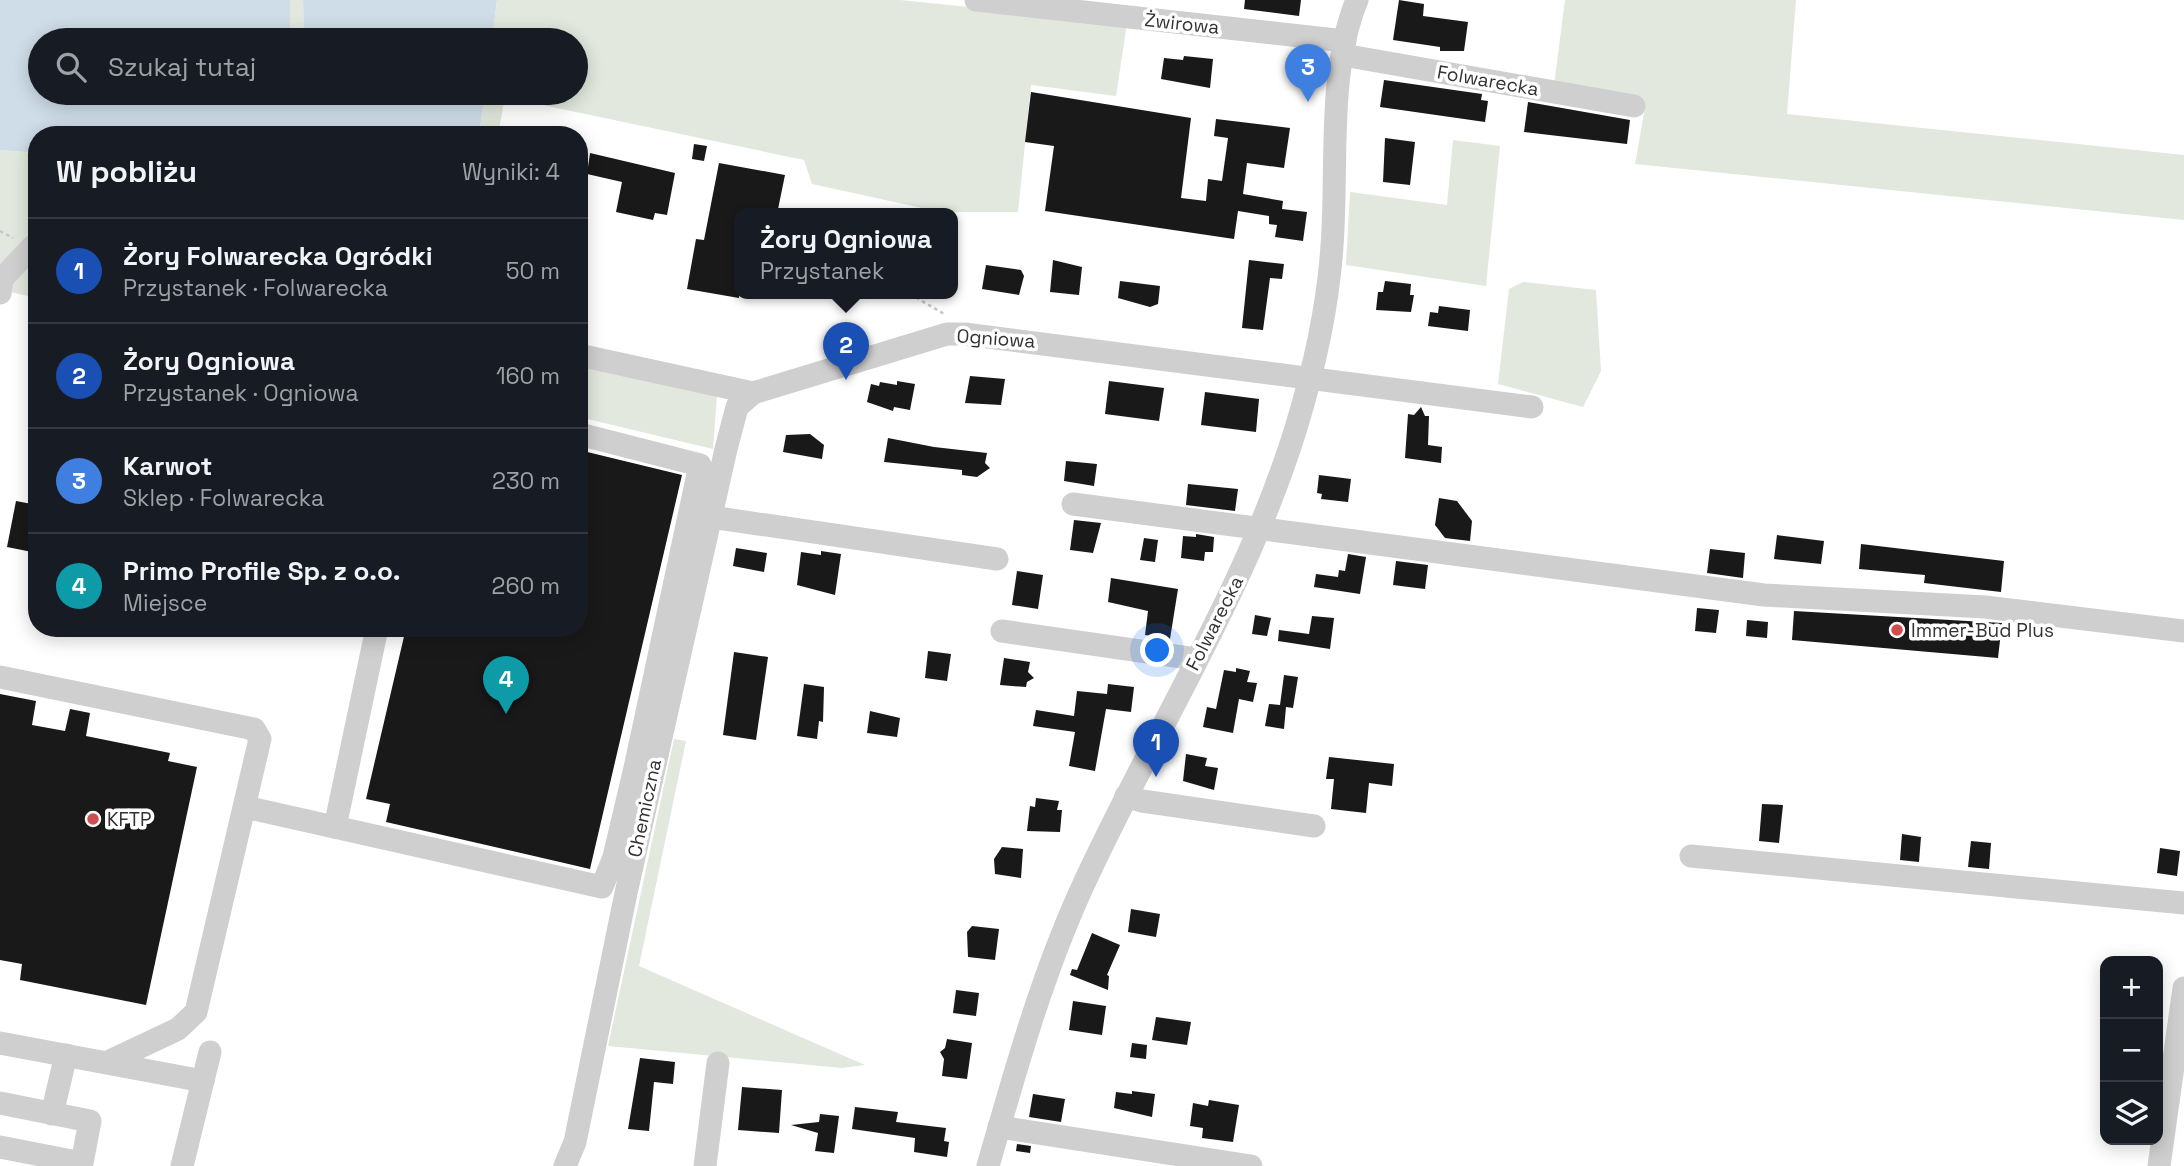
<!DOCTYPE html>
<html lang="pl">
<meta charset="utf-8">
<style>
:root{--surface:#171b24;--page:#242831;--text:#f1f3f6;--muted:#9ea1a6;--line:#363941;--accent:#2563eb}
body{margin:0;font-family:"Space Grotesk",sans-serif;background:var(--page);color:var(--text)}
.controls{position:absolute;right:21px;bottom:21px;display:grid;overflow:hidden;border-radius:14px;box-shadow:0 4px 18px #0003}
.controls button{width:63px;height:63px;display:grid;place-items:center;padding:0;border:0;border-bottom:2px solid var(--line);background:var(--surface);color:var(--text);font:35px sans-serif}
.you{position:absolute;left:1158px;top:651px;width:24px;height:24px;margin:-18px;border:5px solid #fff;border-radius:50%;background:#1a73e8;box-shadow:0 0 0 10px #1a73e833}
.badge{display:grid;place-items:center;width:46px;height:46px;border-radius:50%;background:var(--accent);color:#fff;font-size:23px;font-weight:700}
.pin{position:absolute;translate:-50% -58px;filter:drop-shadow(0 2px 4px #0008)}
.pin::after{content:'';position:absolute;top:37px;width:24px;height:21px;background:inherit;clip-path:polygon(0 0,100% 0,50% 100%)}
.popup{position:absolute;left:734px;top:208px;width:224px;height:91px;box-sizing:border-box;display:grid;place-content:center;border-radius:14px;background:var(--surface);filter:drop-shadow(0 2px 5px #0005);font-size:23px;white-space:nowrap;color:var(--muted)}
.popup b{font-size:26px;color:var(--text)}
.popup::after{content:'';position:absolute;left:50%;top:100%;margin-left:-14px;border:14px solid transparent;border-top-color:var(--surface)}
.list{margin:0;padding:0;list-style:none}
h2{display:flex;justify-content:space-between;align-items:center;height:91px;margin:0;padding:0 28px;font-size:30px}
h2 small{font-size:23px;font-weight:400;color:var(--muted)}
.list li{display:grid;grid-template-columns:46px 1fr auto;gap:21px;align-items:center;box-sizing:border-box;height:105px;padding:0 28px;border-top:2px solid var(--line)}
.list b{display:block;font-size:26px;white-space:nowrap}
.list p{margin:0;font-size:23px;white-space:nowrap;color:var(--muted)}
.list em{font-size:23px;font-style:normal;color:var(--muted)}
.icon{flex:none;width:38px;height:38px;fill:none;stroke:currentColor;stroke-width:2;stroke-linecap:round;stroke-linejoin:round}
.map{position:relative;flex:none;width:2184px;height:1166px;overflow:hidden}
.search{position:absolute;background:var(--surface);box-shadow:0 4px 18px #0003;left:28px;top:28px;width:560px;height:77px;display:flex;align-items:center;gap:18px;box-sizing:border-box;padding:0 24px;border-radius:38px;color:var(--muted);font-size:26px}
.panel{position:absolute;background:var(--surface);box-shadow:0 4px 18px #0003;left:28px;top:126px;width:560px;height:511px;border-radius:28px}
.map>svg:first-child{display:block}
.green{fill:#e2e8dd}
.water{fill:#cfdde8}
.building{fill:#191919}
.lines{fill:none;stroke-linecap:round;stroke-linejoin:round}
.path{stroke:#c6c6c6;stroke-width:2.5;stroke-dasharray:3.5 3.5;stroke-linecap:butt}
.minor{stroke:#cfcfcf;stroke-width:23}
.poi-dot{fill:#d14d4f;stroke:#fff;stroke-width:2.5}
.labels{text-anchor:middle;stroke-width:7;stroke-linejoin:round;paint-order:stroke}
.street-label{font-size:19px;fill:#323232;stroke:#fff}
.poi-label{font-size:19px;fill:#323232;stroke:#fff;text-anchor:start}
</style>
<div class="map">
<svg width="2184" height="1166" viewBox="0 0 2184 1166">
<rect width="100%" height="100%" fill="#fff"/>
<g class="green">
<path d="M 290,0 L 303,0 L 304,40 L 290,40 Z"/>
<path d="M 497,0 L 900,0 L 1127,23 L 1116,96 L 1031,85 L 1018,212 L 940,212 L 812,184 L 804,160 L 505,97 L 498,135 L 473,135 L 480,128 L 485,93 L 576,93 L 576,40 L 492,40 Z"/>
<path d="M 1565,0 L 1796,0 L 1787,114 L 2184,155 L 2184,220 L 1635,164 L 1645,108 L 1553,93 Z"/>
<path d="M 1453,140 L 1500,146 L 1486,286 L 1346,265 L 1350,192 L 1447,205 Z"/>
<path d="M 0,150 L 37,153 L 37,298 L 10,292 L 0,295 Z"/>
<path d="M 1523,282 L 1596,290 L 1601,371 L 1583,407 L 1498,384 L 1509,289 Z"/>
<path d="M 579,363 L 717,395 L 713,449 L 579,417 Z"/>
<path d="M 674,739 L 686,741 L 639,966 L 865,1065 L 842,1068 L 608,1046 Z"/>
</g>
<g class="water">
<path d="M 0,0 L 290,0 L 290,40 L 40,40 L 40,93 L 290,93 L 304,95 L 305,93 L 485,93 L 480,128 L 473,135 L 37,135 L 37,153 L 0,150 Z"/>
<path d="M 303,0 L 497,0 L 492,40 L 304,40 Z"/>
</g>
<g class="building">
<path d="M 1245,0 L 1301,0 L 1299,16 L 1244,9 Z"/>
<path d="M 1399,0 L 1424,4 L 1423,16 L 1468,22 L 1464,51 L 1440,51 L 1440,47 L 1393,40 Z"/>
<path d="M 1184,56 L 1213,59 L 1210,88 L 1161,79 L 1164,58 L 1183,60 Z"/>
<path d="M 1384,80 L 1482,94 L 1481,100 L 1488,101 L 1485,122 L 1380,107 Z"/>
<path d="M 1031,92 L 1191,118 L 1181,198 L 1206,201 L 1208,179 L 1222,181 L 1228,138 L 1214,136 L 1216,119 L 1290,128 L 1284,168 L 1247,163 L 1243,194 L 1283,201 L 1282,209 L 1307,212 L 1303,241 L 1275,237 L 1277,225 L 1269,224 L 1269,216 L 1238,211 L 1234,239 L 1045,211 L 1054,146 L 1025,142 Z"/>
<path d="M 1528,102 L 1630,120 L 1627,144 L 1524,132 Z"/>
<path d="M 1385,138 L 1415,142 L 1410,185 L 1383,182 Z"/>
<path d="M 694,144 L 707,146 L 704,161 L 692,159 Z"/>
<path d="M 590,153 L 675,173 L 667,215 L 655,213 L 653,220 L 616,212 L 622,182 L 587,174 Z"/>
<path d="M 719,163 L 785,175 L 777,214 L 739,214 L 739,298 L 687,289 L 696,239 L 704,240 Z"/>
<path d="M 1053,260 L 1082,267 L 1079,295 L 1050,292 Z"/>
<path d="M 1249,260 L 1284,264 L 1282,279 L 1270,278 L 1263,330 L 1242,328 Z"/>
<path d="M 986,265 L 1021,270 L 1024,276 L 1019,295 L 982,289 Z"/>
<path d="M 1120,281 L 1160,286 L 1158,304 L 1150,307 L 1118,298 Z"/>
<path d="M 1385,281 L 1411,284 L 1410,295 L 1414,295 L 1411,312 L 1376,310 L 1378,292 L 1383,292 Z"/>
<path d="M 1439,306 L 1470,310 L 1468,331 L 1428,326 L 1430,312 L 1438,313 Z"/>
<path d="M 970,376 L 1005,379 L 1001,405 L 965,403 Z"/>
<path d="M 897,381 L 915,384 L 910,410 L 894,407 L 893,411 L 867,402 L 871,384 L 879,386 L 880,382 L 897,385 Z"/>
<path d="M 1109,381 L 1164,388 L 1159,421 L 1105,414 Z"/>
<path d="M 1205,392 L 1259,399 L 1256,432 L 1201,425 Z"/>
<path d="M 1421,407 L 1425,416 L 1429,416 L 1428,445 L 1442,447 L 1441,463 L 1405,458 L 1408,414 L 1414,415 Z"/>
<path d="M 810,434 L 824,445 L 822,459 L 783,452 L 786,435 Z"/>
<path d="M 888,438 L 934,447 L 987,453 L 985,463 L 990,468 L 977,477 L 962,475 L 962,470 L 884,462 Z"/>
<path d="M 579,450 L 682,475 L 590,869 L 386,822 L 390,804 L 366,799 L 406,628 L 579,628 Z"/>
<path d="M 1066,461 L 1097,464 L 1094,486 L 1064,481 Z"/>
<path d="M 1319,475 L 1351,479 L 1348,502 L 1321,499 L 1322,494 L 1317,493 Z"/>
<path d="M 1188,484 L 1238,489 L 1235,511 L 1186,505 Z"/>
<path d="M 1439,498 L 1457,501 L 1472,521 L 1470,541 L 1445,538 L 1435,525 Z"/>
<path d="M 16,501 L 37,505 L 37,553 L 7,547 Z"/>
<path d="M 1074,520 L 1101,523 L 1093,553 L 1070,550 Z"/>
<path d="M 1196,534 L 1214,537 L 1213,552 L 1205,552 L 1204,561 L 1181,558 L 1183,536 L 1196,537 Z"/>
<path d="M 1777,535 L 1824,541 L 1821,564 L 1774,559 Z"/>
<path d="M 1144,538 L 1158,540 L 1155,562 L 1140,560 Z"/>
<path d="M 1861,544 L 2004,561 L 2001,592 L 1924,583 L 1925,575 L 1859,569 Z"/>
<path d="M 736,548 L 767,553 L 764,572 L 733,566 Z"/>
<path d="M 1710,549 L 1745,553 L 1743,578 L 1707,573 Z"/>
<path d="M 821,551 L 841,554 L 835,595 L 797,585 L 801,552 L 821,555 Z"/>
<path d="M 1348,554 L 1366,557 L 1360,594 L 1314,587 L 1316,574 L 1338,577 L 1339,570 L 1345,571 Z"/>
<path d="M 1396,561 L 1428,565 L 1425,589 L 1393,585 Z"/>
<path d="M 1017,571 L 1043,575 L 1038,609 L 1012,605 Z"/>
<path d="M 1111,578 L 1178,589 L 1170,639 L 1145,635 L 1148,611 L 1108,602 Z"/>
<path d="M 1697,608 L 1719,610 L 1716,633 L 1695,631 Z"/>
<path d="M 1794,611 L 2002,623 L 1998,658 L 1792,640 Z"/>
<path d="M 1255,615 L 1271,618 L 1267,636 L 1252,634 Z"/>
<path d="M 1312,616 L 1334,618 L 1330,649 L 1278,641 L 1279,630 L 1309,634 Z"/>
<path d="M 1747,620 L 1768,622 L 1767,638 L 1746,636 Z"/>
<path d="M 928,651 L 951,654 L 947,681 L 925,678 Z"/>
<path d="M 734,652 L 768,657 L 756,740 L 723,735 Z"/>
<path d="M 1004,658 L 1030,662 L 1028,672 L 1034,678 L 1027,682 L 1026,687 L 1000,685 Z"/>
<path d="M 1236,668 L 1250,671 L 1247,682 L 1257,683 L 1253,702 L 1239,699 L 1233,733 L 1203,727 L 1207,707 L 1216,709 L 1224,670 L 1236,672 Z"/>
<path d="M 1284,675 L 1298,677 L 1293,708 L 1286,707 L 1284,729 L 1265,726 L 1269,704 L 1280,705 Z"/>
<path d="M 804,684 L 824,687 L 823,722 L 819,721 L 817,739 L 797,736 Z"/>
<path d="M 1108,684 L 1134,687 L 1131,712 L 1106,709 L 1095,771 L 1069,766 L 1075,732 L 1033,726 L 1036,710 L 1074,716 L 1077,691 L 1107,694 Z"/>
<path d="M 0,694 L 36,701 L 32,725 L 65,731 L 70,709 L 90,713 L 86,736 L 170,753 L 168,761 L 197,767 L 146,1005 L 20,980 L 22,964 L 0,960 Z"/>
<path d="M 870,711 L 900,718 L 897,737 L 867,733 Z"/>
<path d="M 1186,754 L 1207,758 L 1205,766 L 1218,768 L 1214,790 L 1183,781 Z"/>
<path d="M 1329,757 L 1394,764 L 1392,786 L 1369,783 L 1366,813 L 1331,809 L 1334,779 L 1326,779 Z"/>
<path d="M 1036,798 L 1059,801 L 1057,810 L 1062,810 L 1060,832 L 1027,831 L 1030,806 L 1035,807 Z"/>
<path d="M 1762,804 L 1783,805 L 1779,843 L 1759,841 Z"/>
<path d="M 1902,834 L 1921,837 L 1919,862 L 1900,860 Z"/>
<path d="M 1971,841 L 1991,843 L 1989,869 L 1968,867 Z"/>
<path d="M 1002,847 L 1023,849 L 1021,878 L 995,874 L 994,859 Z"/>
<path d="M 2160,848 L 2180,851 L 2177,876 L 2157,873 Z"/>
<path d="M 1131,909 L 1160,914 L 1156,937 L 1128,932 Z"/>
<path d="M 972,926 L 999,929 L 995,960 L 968,957 L 967,932 Z"/>
<path d="M 1092,933 L 1120,945 L 1107,975 L 1109,976 L 1108,990 L 1070,975 L 1072,969 L 1077,970 Z"/>
<path d="M 956,990 L 979,993 L 976,1016 L 953,1013 Z"/>
<path d="M 1073,1001 L 1106,1006 L 1102,1035 L 1069,1030 Z"/>
<path d="M 1156,1017 L 1191,1022 L 1187,1045 L 1152,1040 Z"/>
<path d="M 947,1039 L 972,1043 L 967,1079 L 942,1076 L 944,1059 L 940,1052 L 945,1048 Z"/>
<path d="M 1132,1043 L 1147,1045 L 1146,1059 L 1130,1057 Z"/>
<path d="M 640,1058 L 675,1062 L 673,1084 L 654,1082 L 649,1131 L 628,1129 Z"/>
<path d="M 742,1087 L 782,1090 L 779,1133 L 738,1130 Z"/>
<path d="M 1132,1091 L 1155,1094 L 1152,1117 L 1114,1108 L 1116,1092 L 1132,1094 Z"/>
<path d="M 1033,1094 L 1065,1099 L 1061,1122 L 1029,1117 Z"/>
<path d="M 1209,1100 L 1239,1105 L 1233,1142 L 1202,1138 L 1203,1128 L 1190,1126 L 1193,1103 L 1208,1106 Z"/>
<path d="M 855,1107 L 898,1112 L 896,1122 L 946,1128 L 944,1141 L 949,1142 L 947,1157 L 914,1152 L 915,1138 L 852,1129 Z"/>
<path d="M 820,1114 L 839,1116 L 834,1153 L 815,1151 L 818,1133 L 791,1125 L 819,1122 Z"/>
<path d="M 1017,1144 L 1031,1146 L 1030,1153 L 1016,1151 Z"/>
</g>
<g class="lines">
<g class="path">
<path d="M 0,231 L 13,238"/>
<path d="M 910,294 L 946,315"/>
</g>
<g class="minor">
<path d="M 976,0 L 1345,41"/>
<path d="M 1343,55 L 1634,106"/>
<path d="M 0,293 L 2,279 L 32,247 L 37,247"/>
<path d="M 579,355 L 753,393"/>
<path d="M 1073,504 L 1764,595 L 1985,607 L 2184,631"/>
<path d="M 711,517 L 997,559"/>
<path d="M 1002,631 L 1196,659"/>
<path d="M 0,677 L 254,729 L 260,739 L 196,1012 L 178,1029 L 108,1062"/>
<path d="M 1126,796 L 1142,801 L 1314,826"/>
<path d="M 245,807 L 602,887 L 614,857 L 635,768 L 700,465 L 579,434"/>
<path d="M 335,827 L 377,628"/>
<path d="M 1691,856 L 2184,903"/>
<path d="M 0,1043 L 203,1081"/>
<path d="M 0,1103 L 90,1121 L 82,1163 L 0,1147"/>
<path d="M 52,1114 L 66,1055"/>
<path d="M 999,1127 L 1251,1166"/>
<path d="M 182,1166 L 210,1052"/>
<path d="M 565,1166 L 575,1142 L 626,893 L 726,449 L 737,407 L 753,393 L 947,334 L 965,334 L 1532,407"/>
<path d="M 705,1166 L 718,1063"/>
<path d="M 988,1166 C 1015,1072 1041,978 1081,890 C 1151,736 1246,591 1296,428 C 1314,369 1328,308 1332,246 C 1338,169 1327,72 1357,0"/>
<path d="M 2159,1166 L 2184,988"/>
</g>
</g>
<g class="poi-dot">
<circle cx="1897" cy="630" r="7"/>
<circle cx="93" cy="819" r="7"/>
</g>
<g class="labels">
<g class="street-label">
<text transform="translate(1182 23) rotate(6)" y="7">Żwirowa</text>
<text transform="translate(1488 80) rotate(10)" y="7">Folwarecka</text>
<text transform="translate(996 338) rotate(4)" y="7">Ogniowa</text>
<text transform="translate(1214 623) rotate(-63)" y="7">Folwarecka</text>
<text transform="translate(644 808) rotate(-78)" y="7">Chemiczna</text>
</g>
<g class="poi-label">
<text x="1911" y="637">Immer-Bud Plus</text>
<text x="107" y="826">KFTP</text>
</g>
</g>
</svg>
<div class="controls">
<button>+</button>
<button>−</button>
<button><svg class="icon" aria-label="layers" viewBox="0 0 24 24"><path d="M12 4l9 5-9 5-9-5zM3 14l9 5 9-5"/></svg></button>
</div>
<div class="you"></div>
<div class="pin badge" style="left:1156px;top:777px;background:#1a4fb4">1</div>
<div class="pin badge" style="left:846px;top:380px;background:#1a4fb4">2</div>
<div class="popup"><b>Żory Ogniowa</b>Przystanek</div>
<div class="pin badge" style="left:1308px;top:102px;background:#3f7fe0">3</div>
<div class="pin badge" style="left:506px;top:714px;background:#0f9aa8">4</div>
<div class="search"><svg class="icon" aria-label="search" viewBox="0 0 24 24"><circle cx="10" cy="10" r="6"/><path d="M15 15l6 6"/></svg>Szukaj tutaj</div>
<section class="panel">
<h2>W pobliżu<small>Wyniki: 4</small></h2>
<ul class="list">
<li><span class="badge" style="background:#1a4fb4">1</span><div><b>Żory Folwarecka Ogródki</b><p>Przystanek · Folwarecka</p></div><em>50 m</em></li>
<li><span class="badge" style="background:#1a4fb4">2</span><div><b>Żory Ogniowa</b><p>Przystanek · Ogniowa</p></div><em>160 m</em></li>
<li><span class="badge" style="background:#3f7fe0">3</span><div><b>Karwot</b><p>Sklep · Folwarecka</p></div><em>230 m</em></li>
<li><span class="badge" style="background:#0f9aa8">4</span><div><b>Primo Profile Sp. z o.o.</b><p>Miejsce</p></div><em>260 m</em></li>
</ul>
</section>
</div>
